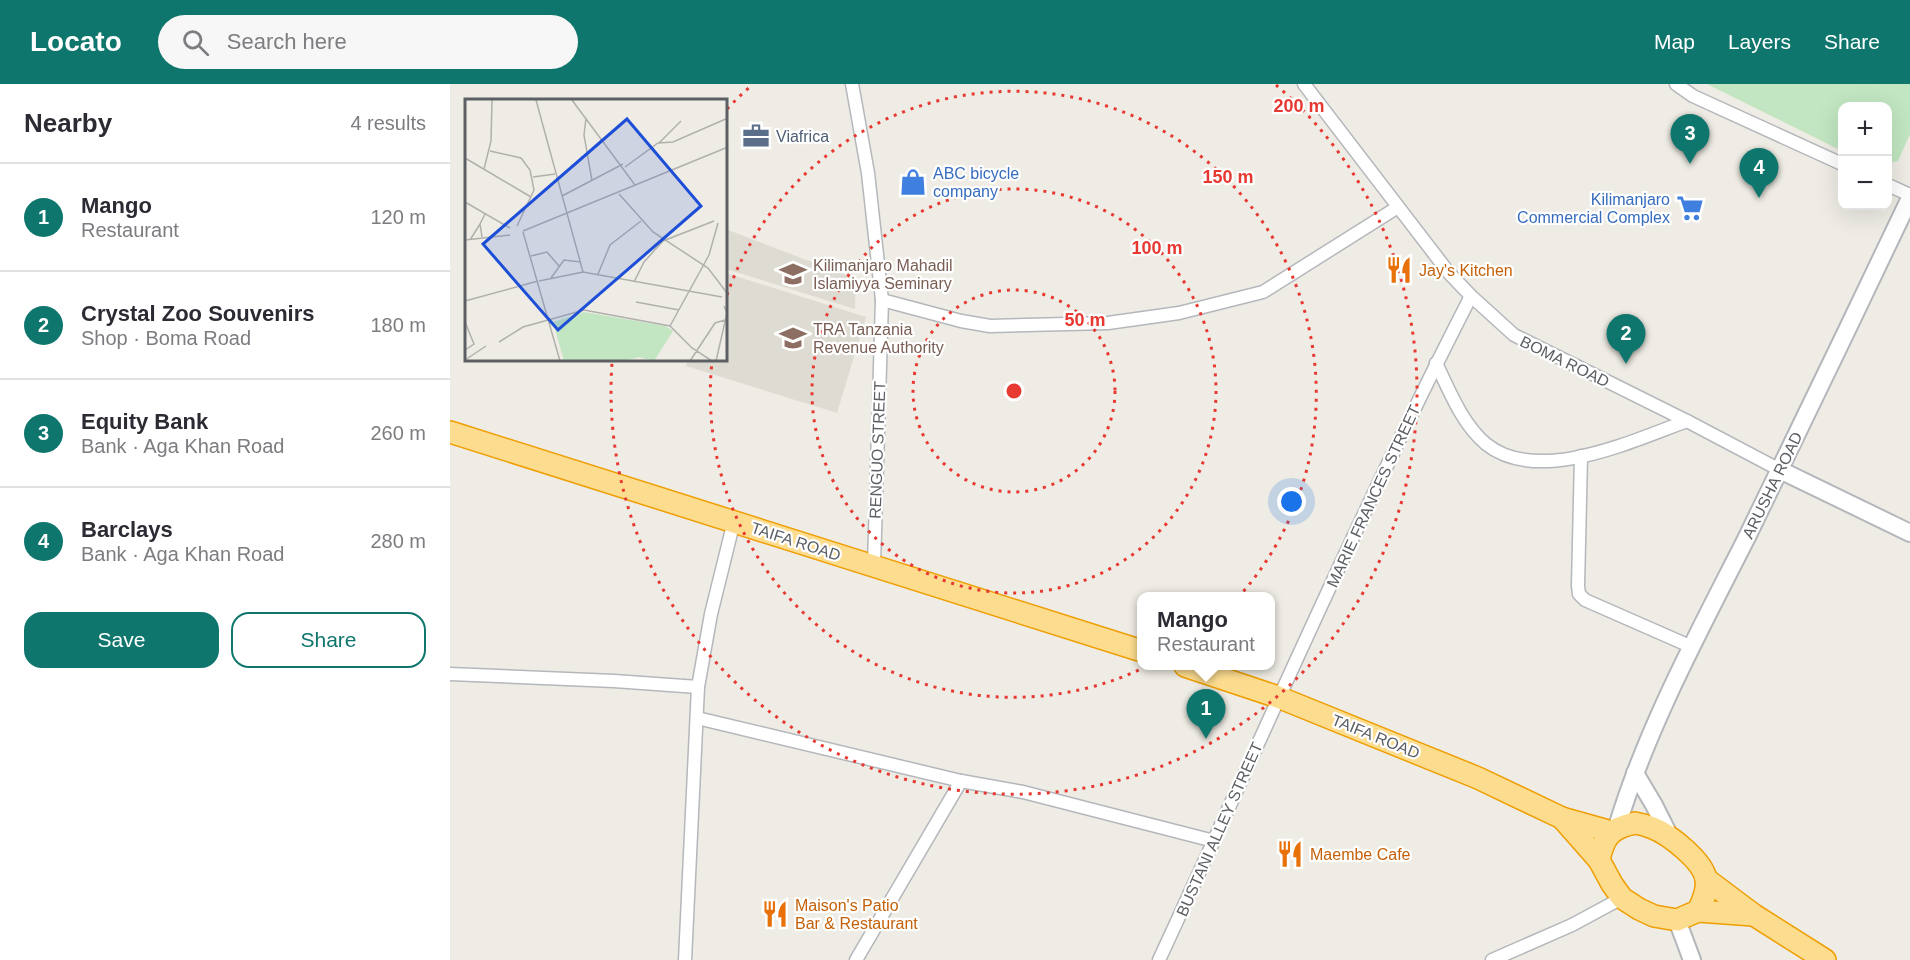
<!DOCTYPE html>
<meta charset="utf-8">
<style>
:root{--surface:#fff;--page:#f7f7f7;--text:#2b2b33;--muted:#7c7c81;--line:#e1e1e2;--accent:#0f766e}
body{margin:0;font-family:Arial,sans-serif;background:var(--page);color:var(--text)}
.controls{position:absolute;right:18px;top:18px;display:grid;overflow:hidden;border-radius:12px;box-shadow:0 6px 24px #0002}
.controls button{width:54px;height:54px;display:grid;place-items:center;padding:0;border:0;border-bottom:2px solid var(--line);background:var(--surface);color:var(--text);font:30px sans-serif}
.you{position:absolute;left:842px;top:418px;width:21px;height:21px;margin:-15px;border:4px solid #fff;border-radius:50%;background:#1a73e8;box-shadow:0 0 0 9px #1a73e833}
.badge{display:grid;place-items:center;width:39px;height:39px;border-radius:50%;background:var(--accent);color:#fff;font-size:20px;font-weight:700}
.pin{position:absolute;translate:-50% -50px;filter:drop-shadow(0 2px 3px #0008)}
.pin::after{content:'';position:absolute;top:32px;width:21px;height:18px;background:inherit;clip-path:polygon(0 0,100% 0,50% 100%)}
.popup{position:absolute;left:687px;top:508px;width:138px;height:78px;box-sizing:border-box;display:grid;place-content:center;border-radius:12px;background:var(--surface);filter:drop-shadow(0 2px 4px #0005);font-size:20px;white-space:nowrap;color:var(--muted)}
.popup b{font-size:22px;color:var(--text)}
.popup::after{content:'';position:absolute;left:50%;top:100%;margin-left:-12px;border:12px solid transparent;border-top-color:var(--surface)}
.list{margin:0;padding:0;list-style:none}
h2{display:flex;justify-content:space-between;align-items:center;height:78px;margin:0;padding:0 24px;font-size:26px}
h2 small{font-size:20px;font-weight:400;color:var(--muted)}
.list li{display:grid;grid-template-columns:39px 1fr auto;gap:18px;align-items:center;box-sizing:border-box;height:108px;padding:0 24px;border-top:2px solid var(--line)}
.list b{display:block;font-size:22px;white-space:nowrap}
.list p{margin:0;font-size:20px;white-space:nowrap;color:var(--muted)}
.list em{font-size:20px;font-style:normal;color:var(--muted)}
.actions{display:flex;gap:12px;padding:18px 24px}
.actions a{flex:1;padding:14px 0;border:2px solid var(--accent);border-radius:18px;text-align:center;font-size:21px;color:var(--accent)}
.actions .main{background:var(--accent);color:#fff}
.icon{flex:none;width:33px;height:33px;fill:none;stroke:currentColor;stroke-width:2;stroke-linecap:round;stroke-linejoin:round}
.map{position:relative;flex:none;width:1460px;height:876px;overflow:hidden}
header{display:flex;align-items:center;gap:36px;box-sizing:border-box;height:84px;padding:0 30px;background:var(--accent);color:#fff}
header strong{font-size:28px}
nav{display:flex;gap:33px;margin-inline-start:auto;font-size:21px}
.search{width:420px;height:54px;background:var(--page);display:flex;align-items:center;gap:15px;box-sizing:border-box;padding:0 21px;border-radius:33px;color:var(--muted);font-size:22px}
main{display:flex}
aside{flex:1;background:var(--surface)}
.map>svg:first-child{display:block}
.education{fill:#dedbd2}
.green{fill:#c2e6c1}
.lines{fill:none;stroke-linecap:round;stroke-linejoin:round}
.street-casing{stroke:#b4b7bb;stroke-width:15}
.secondary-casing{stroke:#b3b7bb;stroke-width:20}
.highway-casing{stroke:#ef9e03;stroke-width:24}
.street{stroke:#fff;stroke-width:12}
.secondary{stroke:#fff;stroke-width:16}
.highway{stroke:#fcdc8e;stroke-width:21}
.ring{fill:none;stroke:#e73931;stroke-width:3;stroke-dasharray:3 6}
.labels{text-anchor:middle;stroke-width:4.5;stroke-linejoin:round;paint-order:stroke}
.service-label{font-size:16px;fill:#4e5e75;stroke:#fff;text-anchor:start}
.shop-label{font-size:16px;fill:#366cbe;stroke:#fff;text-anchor:start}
.education-label{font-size:16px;fill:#785e54;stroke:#fff;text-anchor:start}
.food-label{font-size:16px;fill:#c56008;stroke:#fff;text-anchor:start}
.street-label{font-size:16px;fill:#5c6064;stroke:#fff}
.inset-road{fill:none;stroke:#b0b0ad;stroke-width:1.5}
.view{fill:#1d4ed8;fill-opacity:0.15;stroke:#1d4ed8;stroke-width:3}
.inset-edge{fill:none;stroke:#5c6064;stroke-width:3}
.centre{fill:#e73931;stroke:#fff;stroke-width:3}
.ring-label{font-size:18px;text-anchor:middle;font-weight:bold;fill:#e73931;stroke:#fff;stroke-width:4.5;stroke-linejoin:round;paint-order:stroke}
</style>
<header>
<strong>Locato</strong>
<div class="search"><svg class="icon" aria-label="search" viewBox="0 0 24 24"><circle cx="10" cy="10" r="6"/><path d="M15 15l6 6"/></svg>Search here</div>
<nav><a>Map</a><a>Layers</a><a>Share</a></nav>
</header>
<main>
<aside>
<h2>Nearby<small>4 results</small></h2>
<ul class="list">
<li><span class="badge">1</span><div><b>Mango</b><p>Restaurant</p></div><em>120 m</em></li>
<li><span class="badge">2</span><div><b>Crystal Zoo Souvenirs</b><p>Shop · Boma Road</p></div><em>180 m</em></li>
<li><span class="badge">3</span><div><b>Equity Bank</b><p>Bank · Aga Khan Road</p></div><em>260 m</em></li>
<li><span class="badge">4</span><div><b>Barclays</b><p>Bank · Aga Khan Road</p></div><em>280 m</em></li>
</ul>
<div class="actions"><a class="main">Save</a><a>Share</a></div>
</aside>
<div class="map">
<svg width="1460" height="876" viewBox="0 0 1460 876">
<rect width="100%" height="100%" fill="#eeece4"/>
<g class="education">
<path d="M 278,146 L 406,195 L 405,225 L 276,185 L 276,153 Z"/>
<path d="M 276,189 L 416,233 L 387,329 L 236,282 L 238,276 L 276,276 Z"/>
</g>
<path class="green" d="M 1257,0 L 1460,0 L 1460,50 L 1448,77 L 1438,79 L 1438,22 L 1392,22 L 1392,67 Z"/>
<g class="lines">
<defs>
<g id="street">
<path d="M 402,0 L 418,89 L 432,216 L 424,481"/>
<path d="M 854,0 L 999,189 L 1021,212 L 1064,251 L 1237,337 L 1330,386"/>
<path d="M 1226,0 L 1243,12 L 1392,80"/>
<path d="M 1438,101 L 1460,111"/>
<path d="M 432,216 L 511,237 L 540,242 L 658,239 L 729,229 L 813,208 L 948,123"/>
<path d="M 986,279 C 999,306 1012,340 1036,360 C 1088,402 1184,356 1237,337"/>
<path d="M 1131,372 L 1128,502 L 1129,510 L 1135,516 L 1242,563"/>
<path d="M 0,590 L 164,597 L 248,603"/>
<path d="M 247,634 L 511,697 L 573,708 L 764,757"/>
<path d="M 235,876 L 248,603 L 261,530 L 284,437"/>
<path d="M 406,876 L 511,697"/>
<path d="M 709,876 C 812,654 909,430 1021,212"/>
<path d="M 1042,876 L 1122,841 L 1172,814"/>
</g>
<g id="secondary">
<path d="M 1330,386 L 1460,449"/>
<path d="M 1185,689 L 1204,721 L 1221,755"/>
<path d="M 1167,743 C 1197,643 1250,546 1297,453 C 1352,341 1406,227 1460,114"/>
<path d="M 1227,836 L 1242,876"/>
</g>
<g id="highway">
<path d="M 0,348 L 692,567"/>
<path d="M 735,582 L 828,613 L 1028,694 L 1112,734 L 1162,748"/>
<path d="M 1112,734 L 1149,776"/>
<path d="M 1185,739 C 1191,740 1198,742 1203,744 C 1220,751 1253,777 1256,795 C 1258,806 1253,817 1248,827 L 1227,836 L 1204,832 L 1189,825 L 1172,814 L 1162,800 L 1149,776 C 1154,752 1161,744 1185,739 Z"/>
<path d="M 1256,795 L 1304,831 L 1375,876"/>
<path d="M 1248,827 L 1303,831"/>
</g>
</defs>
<use href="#street" class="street-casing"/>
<use href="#secondary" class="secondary-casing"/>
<use href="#highway" class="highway-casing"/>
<use href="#street" class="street"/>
<use href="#secondary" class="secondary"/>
<use href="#highway" class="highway"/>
</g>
<g class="ring">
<circle cx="564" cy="307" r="101"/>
<circle cx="564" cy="307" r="202"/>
<path d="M277 211A303 303 0 1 1 262 278"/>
<path d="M277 25A403 403 0 0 1 302 1M826 1A403 403 0 1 1 162 279"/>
</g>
<defs>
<symbol id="office-bare" viewBox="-9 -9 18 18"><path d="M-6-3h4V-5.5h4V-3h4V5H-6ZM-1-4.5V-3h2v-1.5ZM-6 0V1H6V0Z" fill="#5c6f8a" stroke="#fff" stroke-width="2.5" paint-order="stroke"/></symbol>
<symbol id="shop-bare" viewBox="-9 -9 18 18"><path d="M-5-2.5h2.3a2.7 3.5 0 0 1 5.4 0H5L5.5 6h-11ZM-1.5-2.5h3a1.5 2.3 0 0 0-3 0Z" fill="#3f7fe0" stroke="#fff" stroke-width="2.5" paint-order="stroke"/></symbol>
<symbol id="supermarket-bare" viewBox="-9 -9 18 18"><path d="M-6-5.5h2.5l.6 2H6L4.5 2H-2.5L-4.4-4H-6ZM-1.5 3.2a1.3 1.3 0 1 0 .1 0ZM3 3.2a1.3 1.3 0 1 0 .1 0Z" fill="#3f7fe0" stroke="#fff" stroke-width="2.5" paint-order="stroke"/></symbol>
<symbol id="restaurant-bare" viewBox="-9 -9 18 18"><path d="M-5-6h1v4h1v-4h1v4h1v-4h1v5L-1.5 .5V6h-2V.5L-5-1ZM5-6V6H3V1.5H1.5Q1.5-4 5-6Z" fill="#e8710a" stroke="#fff" stroke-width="2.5" paint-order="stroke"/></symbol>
<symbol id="school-bare" viewBox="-9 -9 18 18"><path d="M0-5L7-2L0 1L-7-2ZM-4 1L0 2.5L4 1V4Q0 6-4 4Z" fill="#8d6e63" stroke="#fff" stroke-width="2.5" paint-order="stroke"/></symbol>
</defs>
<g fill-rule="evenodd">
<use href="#office-bare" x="287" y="33" width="38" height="38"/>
<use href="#shop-bare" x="444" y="79" width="38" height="38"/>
<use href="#supermarket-bare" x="1221" y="105" width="38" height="38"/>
<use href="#restaurant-bare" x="930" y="167" width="38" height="38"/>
<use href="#school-bare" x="324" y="171" width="38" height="38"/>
<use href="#school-bare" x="324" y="235" width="38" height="38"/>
<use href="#restaurant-bare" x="821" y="751" width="38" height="38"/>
<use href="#restaurant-bare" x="306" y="811" width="38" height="38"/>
</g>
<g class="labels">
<g class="service-label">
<text x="326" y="58">Viafrica</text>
</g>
<g class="shop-label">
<text x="483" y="95">ABC bicycle<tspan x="483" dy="18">company</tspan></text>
<text x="1220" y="121" text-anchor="end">Kilimanjaro<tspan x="1220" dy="18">Commercial Complex</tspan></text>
</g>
<g class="education-label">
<text x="363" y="187">Kilimanjaro Mahadil<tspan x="363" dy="18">Islamiyya Seminary</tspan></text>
<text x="363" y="251">TRA Tanzania<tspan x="363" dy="18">Revenue Authority</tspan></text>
</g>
<g class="food-label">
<text x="969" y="192">Jay's Kitchen</text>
<text x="860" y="776">Maembe Cafe</text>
<text x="345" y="827">Maison's Patio<tspan x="345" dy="18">Bar &amp; Restaurant</tspan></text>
</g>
<g class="street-label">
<text transform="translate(1115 277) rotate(26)" y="6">BOMA ROAD</text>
<text transform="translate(427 366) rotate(-88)" y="6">RENGUO STREET</text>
<text transform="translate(1322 401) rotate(-64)" y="6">ARUSHA ROAD</text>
<text transform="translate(923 412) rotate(-65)" y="6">MARIE FRANCES STREET</text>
<text transform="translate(346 457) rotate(18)" y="6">TAIFA ROAD</text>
<text transform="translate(926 652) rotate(22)" y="6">TAIFA ROAD</text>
<text transform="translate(769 745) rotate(-66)" y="6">BUSTANI ALLEY STREET</text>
</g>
</g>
<g transform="translate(15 15)">
<rect width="262" height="262" fill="#eeece4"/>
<path d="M 119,213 L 200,227 L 208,232 L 189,262 L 174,258 L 159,262 L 99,262 L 88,223 Z" fill="#c2e6c1"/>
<path class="inset-road" d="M 71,1 L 118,173M 107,1 L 170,86M 121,19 L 119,36 L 127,82M 194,44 L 216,22M 25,52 L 56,59 L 65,71 L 69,91 L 52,127M 0,59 L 66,98M 160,68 L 193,44 L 208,43 L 263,19M 19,70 L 26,42 L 27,1M 68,78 L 90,75M 154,95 L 188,133 L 243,169 L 262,194M 97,97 L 158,65M 0,103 L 45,129M 58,132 L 263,48M 58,133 L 95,262M 17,138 L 15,125 L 20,115M 0,141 L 45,136M 5,141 L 15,125M 66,157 L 82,153 L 94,167M 133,175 L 145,146 L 176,122M 86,179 L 99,161 L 116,163M 74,182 L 118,173 L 257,198M 169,183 L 179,163 L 198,142 L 249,122M 0,202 L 73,182M 171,203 L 214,211M 0,223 L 9,245 L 0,251M 205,227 L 244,156 L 253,124M 34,243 L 58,228 L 119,211 L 205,227 L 227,249 L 247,262M 0,261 L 21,247M 225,262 L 250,224 L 260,221M 251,262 L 262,214 L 259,207"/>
<path class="view" d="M 162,20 L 236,107 L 93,231 L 18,145 Z"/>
<rect width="262" height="262" class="inset-edge"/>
</g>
<circle cx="564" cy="307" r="9" class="centre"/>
<g class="ring-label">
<text x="849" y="28">200 m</text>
<text x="778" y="99">150 m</text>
<text x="707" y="170">100 m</text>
<text x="635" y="242">50 m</text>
</g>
</svg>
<div class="controls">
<button>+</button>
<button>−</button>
</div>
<div class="you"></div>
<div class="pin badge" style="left:756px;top:655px">1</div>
<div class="popup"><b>Mango</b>Restaurant</div>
<div class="pin badge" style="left:1176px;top:280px">2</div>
<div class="pin badge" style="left:1240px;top:80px">3</div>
<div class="pin badge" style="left:1309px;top:114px">4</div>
</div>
</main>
